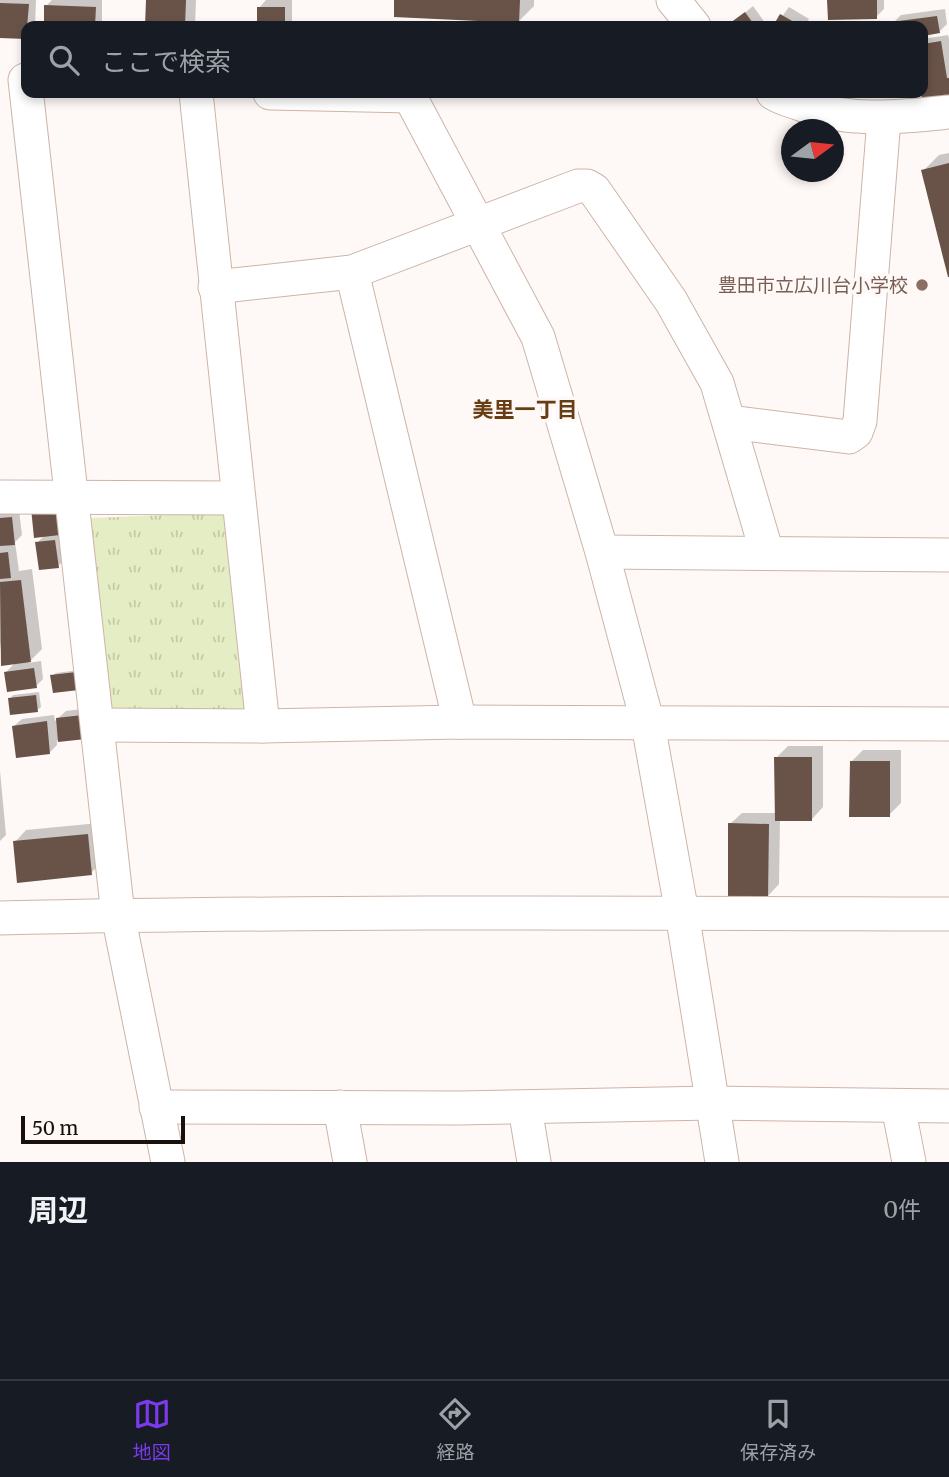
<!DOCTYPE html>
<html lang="ja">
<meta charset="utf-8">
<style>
:root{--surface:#171b24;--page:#242831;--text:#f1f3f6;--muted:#9ea1a6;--line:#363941;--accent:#7c3aed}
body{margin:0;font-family:Merriweather,"Noto Sans JP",serif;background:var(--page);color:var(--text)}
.compass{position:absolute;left:781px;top:119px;width:63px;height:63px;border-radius:50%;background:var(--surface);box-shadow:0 4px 10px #0003;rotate:75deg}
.scale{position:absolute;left:21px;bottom:18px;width:164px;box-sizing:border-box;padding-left:7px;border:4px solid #19100b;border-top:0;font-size:19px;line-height:24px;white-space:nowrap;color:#19100b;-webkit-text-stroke:5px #fef9f6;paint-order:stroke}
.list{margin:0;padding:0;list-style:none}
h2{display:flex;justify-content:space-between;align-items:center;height:91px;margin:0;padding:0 28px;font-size:30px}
h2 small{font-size:23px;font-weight:400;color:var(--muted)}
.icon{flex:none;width:38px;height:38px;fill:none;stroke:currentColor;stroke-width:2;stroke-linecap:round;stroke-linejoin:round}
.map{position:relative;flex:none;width:949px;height:1162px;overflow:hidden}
.search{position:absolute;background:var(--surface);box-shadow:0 4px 10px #0003;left:21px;right:21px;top:21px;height:77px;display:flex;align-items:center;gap:18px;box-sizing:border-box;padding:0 24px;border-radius:14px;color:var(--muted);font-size:26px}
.sheet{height:217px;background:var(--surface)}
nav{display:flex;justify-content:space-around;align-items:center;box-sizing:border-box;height:98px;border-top:2px solid var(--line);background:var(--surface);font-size:19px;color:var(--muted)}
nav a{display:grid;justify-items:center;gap:4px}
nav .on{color:var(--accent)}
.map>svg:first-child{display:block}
.park{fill:url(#park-tufts)}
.shadow{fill:#0003}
.building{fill:#695348}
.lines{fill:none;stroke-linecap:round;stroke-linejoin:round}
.minor-casing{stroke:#cdb4a7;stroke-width:35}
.minor{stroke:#fff;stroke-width:33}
.education-dot{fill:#8d6e63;stroke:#fef9f6;stroke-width:2.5}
.labels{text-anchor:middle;stroke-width:7;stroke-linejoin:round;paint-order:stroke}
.education-label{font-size:19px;fill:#785e54;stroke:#fef9f6;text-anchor:end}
.neighbourhood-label{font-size:21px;font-weight:bold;fill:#673e13;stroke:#fef9f6}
</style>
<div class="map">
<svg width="949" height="1162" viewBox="0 0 949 1162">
<defs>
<pattern id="park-tufts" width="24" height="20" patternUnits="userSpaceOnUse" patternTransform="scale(1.75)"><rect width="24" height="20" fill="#e4edc3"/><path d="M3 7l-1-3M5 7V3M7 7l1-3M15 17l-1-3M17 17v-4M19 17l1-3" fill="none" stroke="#c3caa6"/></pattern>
</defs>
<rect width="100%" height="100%" fill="#fef9f6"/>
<path class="park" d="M 224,513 L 248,711 L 111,713 L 90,518 Z"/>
<g class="shadow">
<path d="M 0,0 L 36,0 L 35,26 L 26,26 L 26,38 L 0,37 Z"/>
<path d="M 52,0 L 102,0 L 102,26 L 45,26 L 46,6 Z"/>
<path d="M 148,0 L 196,0 L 195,26 L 147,26 Z"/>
<path d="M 266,0 L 292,0 L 292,26 L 258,26 L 259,8 Z"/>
<path d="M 396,0 L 534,0 L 534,6 L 518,22 Z"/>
<path d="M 829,0 L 884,0 L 884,9 L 876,17 Z"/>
<path d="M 753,6 L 766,24 L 763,26 L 729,26 Z"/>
<path d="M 789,7 L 809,19 L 805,26 L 775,26 Z"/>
<path d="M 945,9 L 947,24 L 939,32 L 923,34 L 923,26 L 894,26 L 893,23 L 901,15 Z"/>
<path d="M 348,23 L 368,23 L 369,26 L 345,26 Z"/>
<path d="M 819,24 L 840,26 L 817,26 Z"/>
<path d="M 948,35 L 949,39 L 949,98 L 923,92 L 923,39 Z"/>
<path d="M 949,153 L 949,274 L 923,171 L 939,155 Z"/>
<path d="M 64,499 L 66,558 L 58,566 L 37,543 L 45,535 Z"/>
<path d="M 19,510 L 22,535 L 15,542 L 19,571 L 32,569 L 42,649 L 28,663 L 41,661 L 43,679 L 36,686 L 6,672 L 16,662 L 3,664 L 0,642 L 0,512 Z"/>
<path d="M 80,670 L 82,685 L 52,676 L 56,673 Z"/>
<path d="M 39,692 L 41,707 L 37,710 L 10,699 L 13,695 Z"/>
<path d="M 90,708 L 85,737 L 57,740 L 57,745 L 50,752 L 14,726 L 22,719 L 54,715 L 55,721 L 66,711 Z"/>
<path d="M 788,746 L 823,746 L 823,807 L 812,819 L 780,819 L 779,884 L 768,896 L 730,824 L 742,813 L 777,813 L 776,758 Z"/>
<path d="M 863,750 L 901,750 L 901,803 L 889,815 L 851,762 Z"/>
<path d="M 0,771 L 6,835 L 0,841 Z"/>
<path d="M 99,823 L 103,861 L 91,873 L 15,842 L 26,830 Z"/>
</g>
<g class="building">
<path d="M 146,0 L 186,0 L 185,26 L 145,26 Z"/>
<path d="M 394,0 L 520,0 L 519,23 L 394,17 Z"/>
<path d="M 827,0 L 877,0 L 877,19 L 828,20 Z"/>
<path d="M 0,3 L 29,4 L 26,39 L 0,38 Z"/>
<path d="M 44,5 L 96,7 L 95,26 L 44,26 Z"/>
<rect x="257" y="7" width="28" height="19"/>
<path d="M 745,12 L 755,26 L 726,26 Z"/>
<path d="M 780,14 L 801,26 L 773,26 Z"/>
<path d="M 937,16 L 940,33 L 923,36 L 923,26 L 892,26 L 891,22 Z"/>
<path d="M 941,41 L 947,78 L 949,78 L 949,100 L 923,104 L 921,93 L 923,44 Z"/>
<path d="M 949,163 L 949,277 L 948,277 L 921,170 Z"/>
<path d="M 57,506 L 60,535 L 34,538 L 31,508 Z"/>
<path d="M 12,517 L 15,545 L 0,546 L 0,518 Z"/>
<path d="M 55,540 L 59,568 L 39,570 L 35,542 Z"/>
<path d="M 8,552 L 11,578 L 0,579 L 0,553 Z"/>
<path d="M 21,580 L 31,662 L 1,666 L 0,582 Z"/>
<path d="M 34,668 L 37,688 L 7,692 L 4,672 Z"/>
<path d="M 77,672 L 79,690 L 53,693 L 50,675 Z"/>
<path d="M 36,695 L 38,712 L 10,715 L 8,698 Z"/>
<path d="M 83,715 L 86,739 L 58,742 L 56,718 Z"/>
<path d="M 47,721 L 50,754 L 16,758 L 12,726 Z"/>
<path d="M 774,757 L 812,757 L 812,821 L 775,821 Z"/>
<path d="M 850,761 L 890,761 L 890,817 L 849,817 Z"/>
<path d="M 728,823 L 769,824 L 768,897 L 728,897 Z"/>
<path d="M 88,834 L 92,875 L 17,883 L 13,841 Z"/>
</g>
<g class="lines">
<defs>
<g id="minor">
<path d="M 673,0 L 694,26"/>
<path d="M 25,80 L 118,915 L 168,1162"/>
<path d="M 196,93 L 263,726"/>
<path d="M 270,93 L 410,96"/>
<path d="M 408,93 L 538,337 L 602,552 L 648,724 L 682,913 L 722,1162"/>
<path d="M 773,93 C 782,99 793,101 803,105 C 851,123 899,117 949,112"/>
<path d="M 352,272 L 460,722"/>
<path d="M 215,287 L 352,272 L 578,186 L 587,186 L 594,190 L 671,301 L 717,383 L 767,553"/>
<path d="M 730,422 L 849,437 L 856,432 L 860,421 L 884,119"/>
<path d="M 0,497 L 237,498"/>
<path d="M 602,552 L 949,555"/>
<path d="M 98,725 L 263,726 L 460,722 L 949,724"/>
<path d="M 0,918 C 316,911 633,913 949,914"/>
<path d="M 898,1106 L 909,1162"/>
<path d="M 156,1107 L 459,1108 L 712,1103 L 949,1106"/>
<path d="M 340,1107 L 350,1162"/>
<path d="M 525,1108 L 534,1162"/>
</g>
</defs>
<use href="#minor" class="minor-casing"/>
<use href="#minor" class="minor"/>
</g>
<circle class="education-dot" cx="922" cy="285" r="7"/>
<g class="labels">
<g class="education-label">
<text x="908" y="292">豊田市立広川台小学校</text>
</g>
<g class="neighbourhood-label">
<text x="525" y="417">美里一丁目</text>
</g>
</g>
</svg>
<svg class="compass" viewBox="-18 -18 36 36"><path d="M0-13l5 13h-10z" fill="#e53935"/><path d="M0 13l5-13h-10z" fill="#9ea1a6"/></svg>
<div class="scale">50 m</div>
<div class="search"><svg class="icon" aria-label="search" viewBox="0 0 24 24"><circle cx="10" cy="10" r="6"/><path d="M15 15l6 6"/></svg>ここで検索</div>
</div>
<section class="sheet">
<h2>周辺<small>0件</small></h2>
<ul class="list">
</ul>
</section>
<nav>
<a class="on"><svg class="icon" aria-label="map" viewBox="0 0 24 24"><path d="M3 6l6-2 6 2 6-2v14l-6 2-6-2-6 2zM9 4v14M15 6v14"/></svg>地図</a>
<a><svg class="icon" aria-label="directions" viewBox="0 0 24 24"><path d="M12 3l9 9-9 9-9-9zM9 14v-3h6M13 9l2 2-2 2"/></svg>経路</a>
<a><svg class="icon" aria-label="saved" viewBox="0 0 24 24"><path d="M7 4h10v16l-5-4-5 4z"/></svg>保存済み</a>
</nav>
